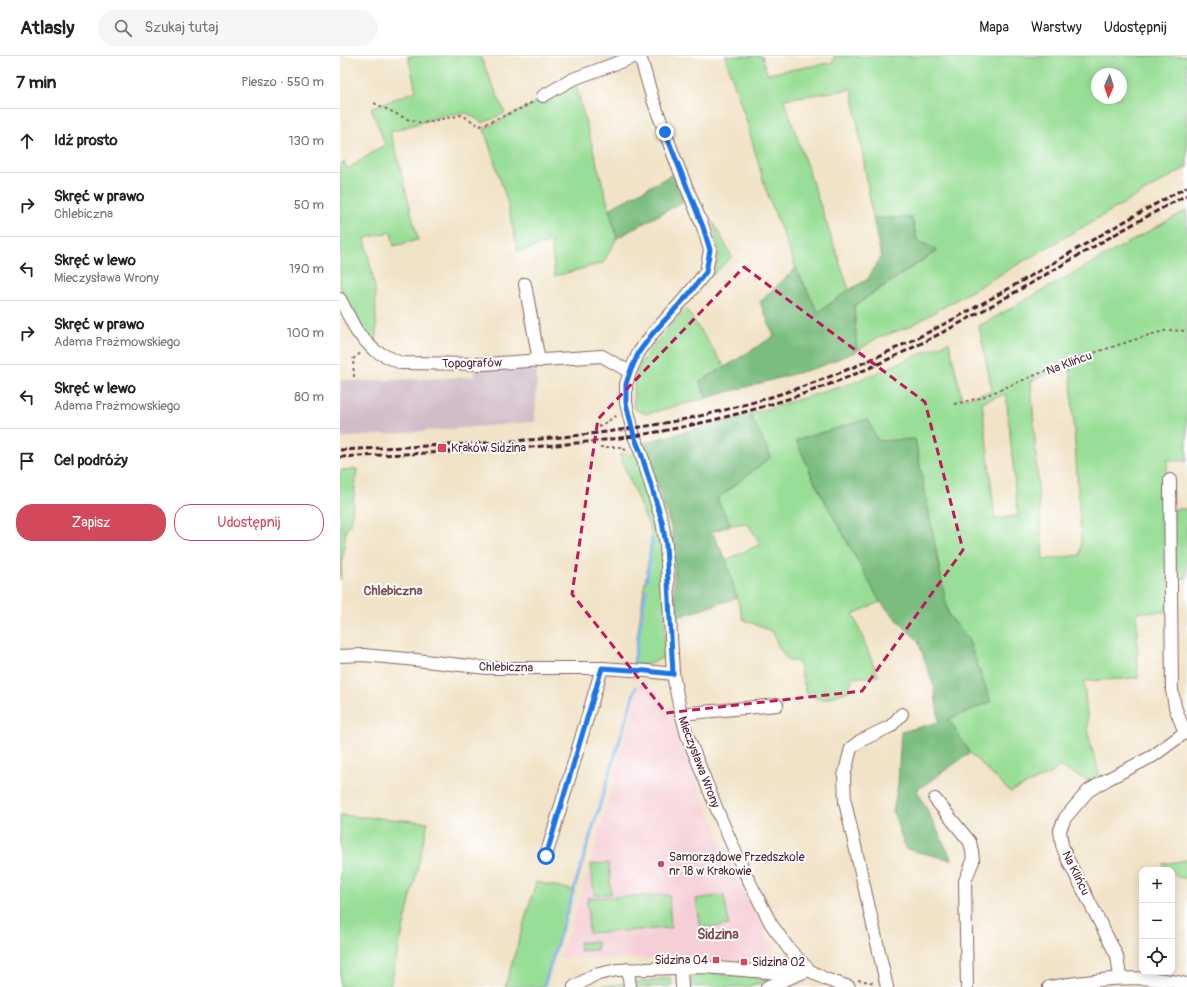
<!DOCTYPE html>
<html lang="pl">
<meta charset="utf-8">
<style>
:root{--surface:#fff;--page:#f6f6f6;--text:#202124;--muted:#757577;--line:#e0e0e0;--accent:#d1495b}
body{margin:0;font-family:Pangolin,sans-serif;background:var(--page);color:var(--text)}
.controls{position:absolute;right:12px;bottom:12px;display:grid;overflow:hidden;border-radius:8px;box-shadow:0 2px 10px #0003}
.controls button{width:36px;height:36px;display:grid;place-items:center;padding:0;border:0;border-bottom:1px solid var(--line);background:var(--surface);color:var(--text);font:20px sans-serif}
.compass{position:absolute;left:751px;top:12px;width:36px;height:36px;border-radius:50%;background:var(--surface);box-shadow:0 2px 10px #0003;rotate:183deg}
.stop{position:absolute;width:12px;height:12px;margin:-9px;border:3px solid #1a73e8;border-radius:50%;background:#fff}
.stop.end{background:#1a73e8;border-color:#fff;box-shadow:0 1px 4px #0008}
.list{margin:0;padding:0;list-style:none}
h2{display:flex;justify-content:space-between;align-items:center;height:52px;margin:0;padding:0 16px;font-size:17px}
h2 small{font-size:13px;font-weight:400;color:var(--muted)}
.list li{display:grid;grid-template-columns:26px 1fr auto;gap:12px;align-items:center;box-sizing:border-box;height:64px;padding:0 16px;border-top:1px solid var(--line)}
.list b{display:block;font-size:15px;white-space:nowrap}
.list p{margin:0;font-size:13px;white-space:nowrap;color:var(--muted)}
.list em{font-size:13px;font-style:normal;color:var(--muted)}
.actions{display:flex;gap:8px;padding:12px 16px}
.actions a{flex:1;padding:9px 0;border:1px solid var(--accent);border-radius:16px;text-align:center;font-size:14px;color:var(--accent)}
.actions .main{background:var(--accent);color:#fff}
.icon{flex:none;width:22px;height:22px;fill:none;stroke:currentColor;stroke-width:2;stroke-linecap:round;stroke-linejoin:round}
.map{position:relative;flex:none;width:847px;height:931px;overflow:hidden}
header{display:flex;align-items:center;gap:24px;box-sizing:border-box;height:56px;padding:0 20px;background:var(--surface);border-bottom:1px solid var(--line)}
header strong{font-size:19px}
nav{display:flex;gap:22px;margin-inline-start:auto;font-size:14px}
.search{width:280px;height:36px;background:var(--page);display:flex;align-items:center;gap:10px;box-sizing:border-box;padding:0 14px;border-radius:22px;color:var(--muted);font-size:15px}
main{display:flex}
aside{flex:1;background:var(--surface)}
.map>svg:first-child{display:block}
.built{fill:#f6cfd6}
.industrial{fill:#d1bdc9}
.green{fill:#99de96;stroke:#727e60;fill-rule:evenodd}
.forest{fill:#7abd7f;stroke:#626e55}
.lines{fill:none;stroke-linecap:round;stroke-linejoin:round}
.stream{stroke:#87b5f1;stroke-width:3}
.minor-casing{stroke:#846462;stroke-width:14}
.path{stroke:#846462;stroke-width:2;stroke-dasharray:3 3;stroke-linecap:butt}
.minor{stroke:#fff;stroke-width:12}
.rail{stroke:#4a1f2b;stroke-width:3;stroke-dasharray:6 3;stroke-linecap:butt}
.route{stroke:#1a73e8;stroke-width:5}
.marked{fill:none;stroke:#c2185b;stroke-width:3;stroke-dasharray:8 5;stroke-linejoin:round}
.poi-dot{fill:#d1495b;stroke:#fff;stroke-width:1.5}
.labels{text-anchor:middle;stroke-width:4;stroke-linejoin:round;paint-order:stroke}
.street-label{font-size:12px;fill:#4a1f2b;stroke:#fff}
.poi-label{font-size:12px;fill:#4a1f2b;stroke:#fff;text-anchor:start}
.neighbourhood-label{font-size:13px;font-weight:bold;fill:#804e4f;stroke:#fff}
.quarter-label{font-size:14px;font-weight:bold;fill:#804e4f;stroke:#fff}
</style>
<header>
<strong>Atlasly</strong>
<div class="search"><svg class="icon" aria-label="search" viewBox="0 0 24 24"><circle cx="10" cy="10" r="6"/><path d="M15 15l6 6"/></svg>Szukaj tutaj</div>
<nav><a>Mapa</a><a>Warstwy</a><a>Udostępnij</a></nav>
</header>
<main>
<aside>
<h2>7 min<small>Pieszo · 550 m</small></h2>
<ul class="list">
<li><svg class="icon" aria-label="ahead" viewBox="0 0 24 24"><path d="M12 20V5M6 11l6-6 6 6"/></svg><div><b>Idź prosto</b></div><em>130 m</em></li>
<li><svg class="icon" aria-label="right" viewBox="0 0 24 24"><path d="M7 20v-9h11M14 6l5 5-5 5"/></svg><div><b>Skręć w prawo</b><p>Chlebiczna</p></div><em>50 m</em></li>
<li><svg class="icon" aria-label="left" viewBox="0 0 24 24"><path d="M17 20v-9H6M10 6l-5 5 5 5"/></svg><div><b>Skręć w lewo</b><p>Mieczysława Wrony</p></div><em>190 m</em></li>
<li><svg class="icon" aria-label="right" viewBox="0 0 24 24"><path d="M7 20v-9h11M14 6l5 5-5 5"/></svg><div><b>Skręć w prawo</b><p>Adama Prażmowskiego</p></div><em>100 m</em></li>
<li><svg class="icon" aria-label="left" viewBox="0 0 24 24"><path d="M17 20v-9H6M10 6l-5 5 5 5"/></svg><div><b>Skręć w lewo</b><p>Adama Prażmowskiego</p></div><em>80 m</em></li>
<li><svg class="icon" aria-label="arrive" viewBox="0 0 24 24"><path d="M6 21V4h12l-3 4 3 4H6"/></svg><div><b>Cel podróży</b></div></li>
</ul>
<div class="actions"><a class="main">Zapisz</a><a>Udostępnij</a></div>
</aside>
<div class="map">
<svg width="847" height="931" viewBox="0 0 847 931">
<rect width="100%" height="100%" fill="#fff"/>
<filter id="ink" filterUnits="userSpaceOnUse"><feTurbulence type="fractalNoise" baseFrequency=".025" numOctaves="2"/><feDisplacementMap in="SourceGraphic" scale="8" xChannelSelector="R" yChannelSelector="G"/><feConvolveMatrix kernelMatrix="1 2 1 2 8 2 1 2 1" color-interpolation-filters="sRGB"/></filter>
<filter id="wash" filterUnits="userSpaceOnUse"><feTurbulence type="fractalNoise" baseFrequency=".012" numOctaves="4" result="noise"/><feDisplacementMap in="SourceGraphic" scale="16" xChannelSelector="R" yChannelSelector="G"/><feGaussianBlur stdDeviation="0.9" result="paint"/><feColorMatrix in="noise" values="0 0 0 0 0 0 0 0 0 0 0 0 0 0 0 0 0 1.4 0 .05"/><feComposite in="paint" operator="in"/></filter>
<g filter="url(#wash)">
<rect width="100%" height="100%" fill="#f1e3c7"/>
<path class="built" d="M 301,626 L 319,636 L 401,832 L 435,893 L 431,906 L 364,903 L 220,902 L 240,844 Z"/>
<path class="industrial" d="M 197,308 L 195,366 L 0,382 L 0,324 L 25,325 L 134,321 L 134,313 Z"/>
<g class="green">
<path d="M 68,0 L 140,0 L 165,57 L 143,67 L 127,57 L 109,58 L 50,76 L 57,99 L 78,184 L 54,190 L 51,176 L 25,182 L 35,232 L 37,293 C 19,274 8,256 0,230 L 0,108 L 4,106 L 8,113 L 45,88 L 31,52 L 76,35 Z"/>
<path d="M 385,0 L 422,0 L 427,18 L 494,6 L 494,0 L 847,0 L 847,111 L 569,271 L 537,282 L 517,295 L 514,250 L 597,195 L 577,184 L 572,162 L 533,162 L 512,33 L 444,43 L 509,234 L 478,256 L 456,212 L 426,134 L 407,67 ZM 757,18 L 781,18 L 781,42 L 757,42 Z"/>
<path d="M 235,26 L 277,182 L 263,207 L 215,220 L 211,186 L 178,196 L 167,145 L 144,73 Z"/>
<path d="M 847,154 L 847,405 L 827,404 L 827,467 L 830,556 L 797,556 L 798,622 L 744,625 L 749,682 L 760,721 L 752,727 L 719,710 L 712,717 L 670,736 L 630,697 L 608,663 L 651,646 L 628,583 L 608,558 L 575,383 L 538,385 L 457,384 L 475,427 L 540,546 L 513,558 L 538,620 L 512,622 L 509,635 L 482,644 L 467,639 L 458,605 L 448,605 L 437,588 L 433,576 L 403,563 L 386,504 L 421,488 L 407,467 L 391,469 L 377,443 L 431,401 L 410,358 L 510,328 L 609,286 L 622,343 L 652,335 L 639,270 ZM 730,308 L 741,484 L 740,499 L 703,504 L 691,325 ZM 666,338 L 678,460 L 655,463 L 642,346 Z"/>
<path d="M 373,166 L 392,201 L 372,219 L 379,198 Z"/>
<path d="M 346,253 L 385,311 L 360,325 L 366,342 L 306,358 L 294,353 C 293,341 293,329 297,316 C 301,301 334,267 346,253 Z"/>
<path d="M 279,398 L 297,399 L 321,484 L 324,519 L 325,601 L 309,608 L 293,609 L 312,478 Z"/>
<path d="M 17,413 L 11,467 L 6,474 L 0,524 L 0,414 Z"/>
<path d="M 834,453 L 847,453 L 847,522 L 835,522 Z"/>
<path d="M 0,759 L 88,766 L 50,931 L 0,931 Z"/>
<path d="M 847,804 L 847,822 L 837,821 L 832,816 L 832,814 L 830,814 L 822,808 Z"/>
<path d="M 269,807 L 271,838 L 254,839 L 251,808 Z"/>
<path d="M 196,826 L 233,834 L 203,931 L 165,931 Z"/>
<path d="M 329,839 L 331,872 L 249,877 L 247,842 Z"/>
<path d="M 384,839 L 389,869 L 361,872 L 356,843 Z"/>
<path d="M 239,886 L 257,886 L 257,894 L 240,895 Z"/>
<path d="M 361,916 L 426,922 L 426,923 L 425,925 L 407,931 L 348,931 C 349,923 353,918 361,916 Z"/>
<path d="M 330,922 L 332,931 L 254,931 Z"/>
</g>
<g class="forest">
<path d="M 333,118 L 344,145 L 277,182 L 269,153 Z"/>
<path d="M 533,162 L 572,162 L 577,184 L 597,194 L 514,250 L 517,295 L 479,311 L 366,342 L 360,325 L 385,311 L 434,280 L 420,246 L 456,212 L 478,256 L 509,234 L 528,223 L 541,200 Z"/>
<path d="M 410,358 L 431,401 L 377,443 L 391,469 L 372,476 L 386,504 L 397,542 L 335,562 L 334,507 L 332,474 L 303,387 Z"/>
<path d="M 528,363 L 538,385 L 575,383 L 608,558 L 628,583 L 651,646 L 609,663 L 630,697 L 577,734 L 612,804 L 566,793 L 553,756 L 558,728 L 561,676 L 599,666 L 594,631 L 578,585 L 540,546 L 475,427 L 456,384 Z"/>
</g>
<g class="lines">
<g class="stream">
<path d="M 307,524 L 312,482"/>
<path d="M 294,608 L 306,534"/>
<path d="M 204,931 L 296,631"/>
</g>
</g>
</g>
<g filter="url(#ink)">
<g class="lines">
<defs>
<g id="minor">
<path d="M 300,0 L 313,44 L 337,108 L 363,171 L 370,194 L 366,216 L 345,242 L 313,277 L 299,296 L 290,316 L 286,328 L 286,347 L 294,380 L 301,397 L 322,465 L 326,489 L 333,618 L 339,649 L 347,679 L 380,761 L 404,815 L 431,868 L 449,893 L 469,914 L 485,923 L 509,931"/>
<path d="M 203,40 L 233,23 L 296,0"/>
<path d="M 185,228 L 199,305"/>
<path d="M 0,243 L 17,276 L 29,289 L 35,295 L 61,307 L 144,308 L 262,300 L 290,316"/>
<path d="M 830,424 L 832,634 L 835,651 L 845,677"/>
<path d="M 0,600 L 23,599 L 67,603 L 147,612 L 262,612 L 306,615 L 333,618"/>
<path d="M 341,658 L 437,649"/>
<path d="M 595,743 L 630,786 L 632,795 L 633,805 L 625,825 L 627,931"/>
<path d="M 206,800 L 262,612"/>
<path d="M 341,911 L 342,931"/>
<path d="M 288,913 L 290,931"/>
<path d="M 780,921 L 777,900 L 727,802 L 722,789 L 720,774 L 725,762 L 748,735 L 768,723 L 813,700 L 847,675"/>
<path d="M 234,931 L 254,919 L 277,914 L 365,911 L 438,917 L 448,913 L 460,905"/>
<path d="M 427,931 L 469,914"/>
<path d="M 547,931 L 505,746 L 504,720 L 511,692 L 520,685 L 551,670 L 562,658"/>
<path d="M 709,931 C 757,924 799,917 847,928"/>
</g>
</defs>
<use href="#minor" class="minor-casing"/>
<g class="path">
<path d="M 34,47 L 67,63 L 82,67 L 122,59 L 140,70 L 182,52 L 193,46"/>
<path d="M 14,321 L 13,303 L 22,296"/>
<path d="M 614,348 L 640,342 L 732,304 L 809,279 L 828,274 L 847,275"/>
<path d="M 258,370 L 261,369 L 278,359"/>
<path d="M 260,391 L 280,391 L 289,396"/>
<path d="M 518,924 L 535,927"/>
</g>
<use href="#minor" class="minor"/>
<g class="rail">
<path d="M 0,394 C 98,389 197,387 294,372 C 357,363 418,347 478,325 C 609,277 724,196 847,131"/>
<path d="M 0,401 C 98,396 197,394 294,380 C 367,368 439,349 508,321 C 627,272 733,198 847,139"/>
</g>
</g>
</g>
<g class="lines" filter="url(#ink)">
<path class="route" d="M 206,800 L 262,612 L 306,615 L 333,618 L 326,489 L 322,465 L 301,397 L 294,380 L 286,347 L 286,328 L 290,316 L 299,296 L 313,277 L 349,238 L 366,216 L 370,194 L 363,171 L 325,76"/>
</g>
<path class="marked" d="M 404,211 L 585,346 L 623,494 L 522,635 L 326,657 L 232,538 L 258,363 Z"/>
<g class="poi-dot">
<rect x="97" y="387" width="10" height="10" rx="2"/>
<circle cx="321" cy="808" r="4"/>
<rect x="372" y="900" width="8" height="8" rx="2"/>
<rect x="400" y="902" width="8" height="8" rx="2"/>
</g>
<g class="labels">
<g class="street-label">
<text transform="translate(132 307) rotate(-1)" y="4">Topografów</text>
<text transform="translate(729 307) rotate(-20)" y="4">Na Klińcu</text>
<text transform="translate(166 611) rotate(1)" y="4">Chlebiczna</text>
<text transform="translate(359 706) rotate(69)" y="4">Mieczysława Wrony</text>
<text transform="translate(736 817) rotate(64)" y="4">Na Klińcu</text>
</g>
<g class="poi-label">
<text x="111" y="396">Kraków Sidzina</text>
<text x="329" y="805">Samorządowe Przedszkole<tspan x="329" dy="14">nr 18 w Krakowie</tspan></text>
<text x="368" y="908" text-anchor="end">Sidzina 04</text>
<text x="412" y="910">Sidzina 02</text>
</g>
<g class="neighbourhood-label">
<text x="53" y="539">Chlebiczna</text>
</g>
<g class="quarter-label">
<text x="378" y="883">Sidzina</text>
</g>
</g>
</svg>
<div class="controls">
<button>+</button>
<button>−</button>
<button><svg class="icon" aria-label="locate" viewBox="0 0 24 24"><circle cx="12" cy="12" r="6"/><path d="M12 2v4M12 18v4M2 12h4M18 12h4"/></svg></button>
</div>
<svg class="compass" viewBox="-18 -18 36 36"><path d="M0-13l5 13h-10z" fill="#e53935"/><path d="M0 13l5-13h-10z" fill="#757577"/></svg>
<div class="stop" style="left:206px;top:800px"></div>
<div class="stop end" style="left:325px;top:76px"></div>
</div>
</main>
